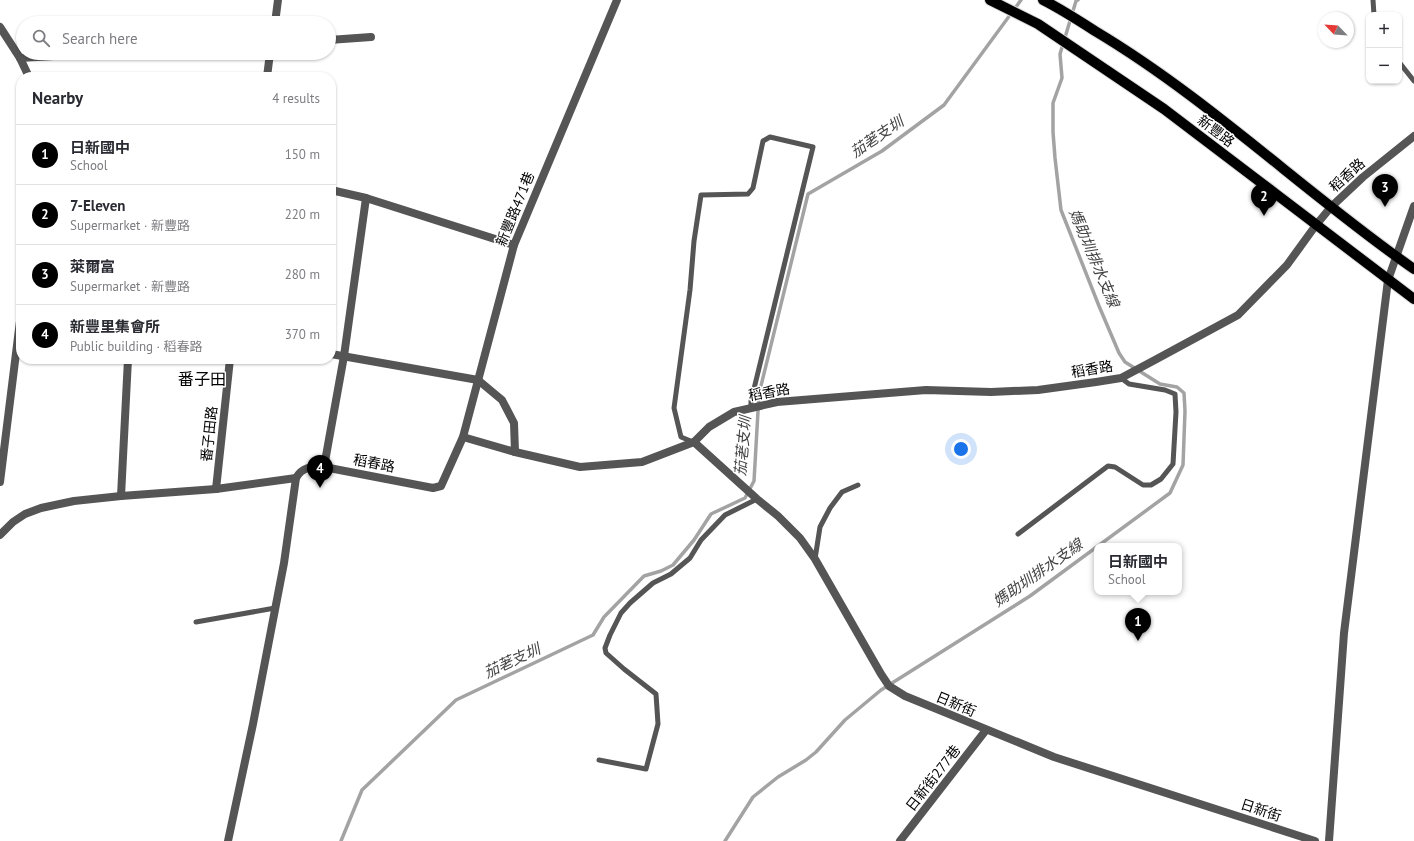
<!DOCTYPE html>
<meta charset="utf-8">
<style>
:root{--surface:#fff;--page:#f2f2f3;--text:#2b2b33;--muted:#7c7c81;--line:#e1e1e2;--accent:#000}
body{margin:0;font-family:"PT Sans","Noto Sans TC",sans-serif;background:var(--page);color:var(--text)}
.controls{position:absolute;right:12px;top:12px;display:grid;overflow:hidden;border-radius:8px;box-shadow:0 1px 3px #0004}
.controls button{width:36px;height:36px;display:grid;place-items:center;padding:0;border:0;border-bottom:1px solid var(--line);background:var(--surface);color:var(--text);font:20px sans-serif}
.compass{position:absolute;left:1318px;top:12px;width:36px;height:36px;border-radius:50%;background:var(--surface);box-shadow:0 1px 3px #0004;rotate:295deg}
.you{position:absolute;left:961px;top:449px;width:14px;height:14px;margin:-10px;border:3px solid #fff;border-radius:50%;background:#1a73e8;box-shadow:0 0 0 6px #1a73e833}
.badge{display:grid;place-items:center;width:26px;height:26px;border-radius:50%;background:var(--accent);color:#fff;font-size:13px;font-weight:700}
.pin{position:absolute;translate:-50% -33px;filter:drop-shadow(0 1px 2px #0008)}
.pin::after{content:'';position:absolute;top:21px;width:14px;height:12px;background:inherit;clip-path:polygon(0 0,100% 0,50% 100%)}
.popup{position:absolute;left:1094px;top:543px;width:88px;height:52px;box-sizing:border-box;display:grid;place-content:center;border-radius:8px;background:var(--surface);filter:drop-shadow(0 1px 3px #0005);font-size:13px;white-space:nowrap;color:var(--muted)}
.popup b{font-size:15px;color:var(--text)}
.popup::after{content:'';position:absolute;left:50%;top:100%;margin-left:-8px;border:8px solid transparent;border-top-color:var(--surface)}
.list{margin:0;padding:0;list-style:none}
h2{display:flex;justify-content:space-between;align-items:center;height:52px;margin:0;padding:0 16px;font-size:17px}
h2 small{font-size:13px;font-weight:400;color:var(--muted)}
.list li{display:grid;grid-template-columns:26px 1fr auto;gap:12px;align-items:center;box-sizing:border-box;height:60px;padding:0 16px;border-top:1px solid var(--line)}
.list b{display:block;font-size:15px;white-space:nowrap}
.list p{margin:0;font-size:13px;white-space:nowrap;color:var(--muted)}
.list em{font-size:13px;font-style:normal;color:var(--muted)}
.icon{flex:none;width:22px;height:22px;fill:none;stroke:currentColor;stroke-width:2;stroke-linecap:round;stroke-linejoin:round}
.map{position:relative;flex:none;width:1414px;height:841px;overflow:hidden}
.search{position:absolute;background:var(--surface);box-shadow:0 1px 3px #0004;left:16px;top:16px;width:320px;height:44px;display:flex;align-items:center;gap:10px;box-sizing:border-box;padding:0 14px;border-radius:22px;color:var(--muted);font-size:15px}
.panel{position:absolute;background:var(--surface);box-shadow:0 1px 3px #0004;left:16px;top:72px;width:320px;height:292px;border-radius:16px}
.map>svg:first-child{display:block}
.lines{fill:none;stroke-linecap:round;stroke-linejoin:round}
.stream{stroke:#a3a3a3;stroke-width:3.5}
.primary-casing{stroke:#dbdbdb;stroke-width:12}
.service{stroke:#555;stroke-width:5}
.minor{stroke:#555;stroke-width:8}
.tertiary{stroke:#555;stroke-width:8}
.primary{stroke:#000;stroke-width:10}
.labels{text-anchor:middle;stroke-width:3;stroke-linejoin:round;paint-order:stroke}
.street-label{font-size:14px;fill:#000;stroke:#fff}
.water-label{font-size:15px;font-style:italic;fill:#444;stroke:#fff}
.quarter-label{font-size:16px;fill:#000;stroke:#fff}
</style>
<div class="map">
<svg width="1414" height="841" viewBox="0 0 1414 841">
<rect width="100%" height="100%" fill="#fff"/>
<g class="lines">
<g class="stream">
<path d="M 341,841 L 362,790 L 456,700 L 593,635 L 604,617 L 644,576 L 661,571 L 673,565 L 694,540 L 711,514 L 745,498 L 754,481 L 759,394 L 808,194 L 882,151 L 944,105 L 1021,0"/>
<path d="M 725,841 L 753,797 L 778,777 L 806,760 L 816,752 L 845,720 L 881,690 L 1030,596 L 1170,493 L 1183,465 L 1185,411 L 1184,393 L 1177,387 L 1160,384 L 1125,362 L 1119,353 L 1099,306 L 1061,210 L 1055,158 L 1053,132 L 1053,103 L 1062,78 L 1060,54 L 1076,1 L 1078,0"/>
</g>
<defs>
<g id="primary">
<path d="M 990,0 L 1038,24 L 1164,109 L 1414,299"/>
<path d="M 1043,0 C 1061,9 1078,20 1095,31 C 1209,99 1305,193 1414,269"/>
</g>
</defs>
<use href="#primary" class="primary-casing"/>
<g class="service">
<path d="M 1373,0 L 1374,15"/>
<path d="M 1399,62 L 1414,81"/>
<path d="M 693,442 L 681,437 L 674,408 L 690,290 L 694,241 L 701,195 L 748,194 L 753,188 L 763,141 L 770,137 L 813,147 L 751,401 L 751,408"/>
<path d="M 1018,534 L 1108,466 L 1115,467 L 1143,485 L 1151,485 L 1161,479 L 1173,464 L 1176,412 L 1175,394 L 1165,390 L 1129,384 L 1121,378"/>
<path d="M 815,559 L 820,527 L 830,508 L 842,492 L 858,485"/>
<path d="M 196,622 L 275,608"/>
<path d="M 599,760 L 646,769 L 658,724 L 656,694 L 624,669 L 606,653 L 605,648 L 610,635 L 621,613 L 630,603 L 653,583 L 671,574 L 690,558 L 701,540 L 725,515 L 757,499"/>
</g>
<g class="minor">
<path d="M 275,23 L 278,0"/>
<path d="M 0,27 L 20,58 L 29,77"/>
<path d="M 329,40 L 371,37"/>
<path d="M 20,58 L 104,53"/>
<path d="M 267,77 L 270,53"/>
<path d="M 331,190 L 366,198 L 514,245"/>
<path d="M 331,354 L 478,380 L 502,400 L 514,423 L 515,452"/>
<path d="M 463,437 L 514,245 L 617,0"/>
<path d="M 324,467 L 344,356 L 366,198"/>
<path d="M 0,482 L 21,313"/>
<path d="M 216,489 L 230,359"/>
<path d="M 121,496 L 128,359"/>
<path d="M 228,841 L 253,724 L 284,563 L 296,478"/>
<path d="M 900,841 L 986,730"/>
<path d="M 1329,841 L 1344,633 L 1388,280 L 1414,206"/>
</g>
<g class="tertiary">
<path d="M 694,442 L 757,499 L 778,516 L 800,538 L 815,559 L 881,674 L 889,686 L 905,696 L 1054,757 L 1315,841"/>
<path d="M 0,535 L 13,522 L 25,514 L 41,508 L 74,501 L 121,496 L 216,489 L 296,478 C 303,466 312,467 324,467 L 433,488 L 441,486 L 463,437 L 515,452 L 580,467 L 642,462 L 694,442 L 709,427 L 734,412 L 777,402 L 926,390 L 991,392 L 1038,390 L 1096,382 L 1121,378 L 1153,361 L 1238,315 L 1287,265 L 1316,225 L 1331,207 L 1363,177 L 1414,136"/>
</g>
<use href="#primary" class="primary"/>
</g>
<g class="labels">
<g class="street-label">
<text transform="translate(1216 131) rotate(37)" y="5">新豐路</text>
<text transform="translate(1347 175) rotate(-42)" y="5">稻香路</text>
<text transform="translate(515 209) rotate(-68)" y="5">新豐路471巷</text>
<text transform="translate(1092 369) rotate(-9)" y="5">稻香路</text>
<text transform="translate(769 392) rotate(-10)" y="5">稻香路</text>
<text transform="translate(209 434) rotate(-84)" y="5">番子田路</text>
<text transform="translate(374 463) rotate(11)" y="5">稻春路</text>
<text transform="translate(956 704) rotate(23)" y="5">日新街</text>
<text transform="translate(933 778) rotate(-52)" y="5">日新街277巷</text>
<text transform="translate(1261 810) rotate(18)" y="5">日新街</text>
</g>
<g class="water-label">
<text transform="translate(877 137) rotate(-34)" y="5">茄荖支圳</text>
<text transform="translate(1094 258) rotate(67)" y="5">媽助圳排水支線</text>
<text transform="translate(743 446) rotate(-85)" y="5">茄荖支圳</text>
<text transform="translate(1038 573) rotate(-35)" y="5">媽助圳排水支線</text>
<text transform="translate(512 661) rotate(-25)" y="5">茄荖支圳</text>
</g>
<g class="quarter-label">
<text x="202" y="385">番子田</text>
</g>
</g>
</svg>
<div class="controls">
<button>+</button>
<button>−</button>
</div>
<svg class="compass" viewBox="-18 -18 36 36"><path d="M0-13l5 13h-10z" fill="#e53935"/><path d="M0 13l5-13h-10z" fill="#7c7c81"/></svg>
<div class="you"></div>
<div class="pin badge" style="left:1138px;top:641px">1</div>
<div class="popup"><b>日新國中</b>School</div>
<div class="pin badge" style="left:1264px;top:216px">2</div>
<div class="pin badge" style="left:1385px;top:207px">3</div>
<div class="pin badge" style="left:320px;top:488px">4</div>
<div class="search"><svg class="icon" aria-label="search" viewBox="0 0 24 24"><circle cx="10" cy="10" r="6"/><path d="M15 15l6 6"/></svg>Search here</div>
<section class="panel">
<h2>Nearby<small>4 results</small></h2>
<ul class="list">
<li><span class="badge">1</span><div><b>日新國中</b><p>School</p></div><em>150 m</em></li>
<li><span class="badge">2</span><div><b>7-Eleven</b><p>Supermarket · 新豐路</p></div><em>220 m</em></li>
<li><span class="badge">3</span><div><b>萊爾富</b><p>Supermarket · 新豐路</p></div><em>280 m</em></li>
<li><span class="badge">4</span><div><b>新豐里集會所</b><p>Public building · 稻春路</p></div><em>370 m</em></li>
</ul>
</section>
</div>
